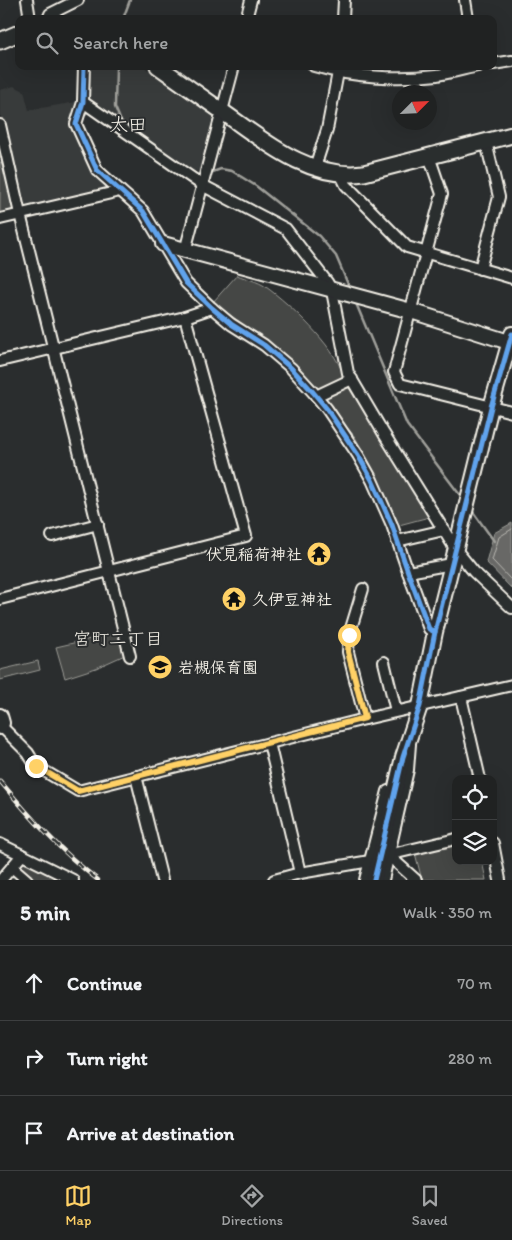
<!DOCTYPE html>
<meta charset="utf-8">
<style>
:root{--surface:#202222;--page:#282a2a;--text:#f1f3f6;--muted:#a2a4a5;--line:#3d3f40;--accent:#ffd166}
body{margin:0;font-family:Itim,"Klee One",sans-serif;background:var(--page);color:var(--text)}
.controls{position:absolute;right:15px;bottom:15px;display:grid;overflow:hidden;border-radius:10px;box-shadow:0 5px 20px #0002}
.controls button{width:45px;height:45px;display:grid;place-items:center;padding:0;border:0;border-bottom:1px solid var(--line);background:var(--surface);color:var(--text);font:25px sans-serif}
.compass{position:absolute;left:392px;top:85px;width:45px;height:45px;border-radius:50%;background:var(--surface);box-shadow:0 5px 20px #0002;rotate:66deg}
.stop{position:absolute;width:15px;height:15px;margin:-11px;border:4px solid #ffd166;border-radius:50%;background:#fff}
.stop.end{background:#ffd166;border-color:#fff;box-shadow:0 1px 5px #0008}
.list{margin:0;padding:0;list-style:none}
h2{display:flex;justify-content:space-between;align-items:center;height:65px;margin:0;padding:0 20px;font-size:21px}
h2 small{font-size:16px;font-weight:400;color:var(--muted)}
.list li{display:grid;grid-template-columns:32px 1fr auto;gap:15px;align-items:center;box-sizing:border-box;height:75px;padding:0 20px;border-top:1px solid var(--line)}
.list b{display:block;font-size:19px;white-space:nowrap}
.list em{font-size:16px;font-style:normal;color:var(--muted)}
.icon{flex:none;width:28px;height:28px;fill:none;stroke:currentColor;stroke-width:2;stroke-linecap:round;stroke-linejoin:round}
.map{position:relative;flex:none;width:512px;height:880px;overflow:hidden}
.search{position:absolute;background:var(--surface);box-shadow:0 5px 20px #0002;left:15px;right:15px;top:15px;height:55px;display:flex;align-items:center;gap:12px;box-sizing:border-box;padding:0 18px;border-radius:10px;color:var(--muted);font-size:19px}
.sheet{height:290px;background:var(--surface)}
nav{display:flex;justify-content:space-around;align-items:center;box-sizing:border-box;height:70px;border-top:1px solid var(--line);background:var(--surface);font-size:14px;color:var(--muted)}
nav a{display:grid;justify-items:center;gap:2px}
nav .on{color:var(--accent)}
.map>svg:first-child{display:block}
.built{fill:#373a3a}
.green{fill:#444645;stroke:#9c9c96}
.water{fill:#676866;stroke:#9f9f9a}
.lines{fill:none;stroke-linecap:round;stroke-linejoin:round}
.shore{stroke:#bcbab4;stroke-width:1}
.stream{stroke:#9f9f9a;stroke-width:2.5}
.street-casing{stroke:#f4f1e8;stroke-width:14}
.secondary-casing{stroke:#f4f1e8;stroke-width:18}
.primary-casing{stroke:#f4f1e8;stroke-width:19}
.street{stroke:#2a2d2e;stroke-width:10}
.secondary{stroke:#2a2d2e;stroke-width:14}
.primary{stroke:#2a2d2e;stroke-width:15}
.rail-casing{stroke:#f4f1e8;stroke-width:4.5}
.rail{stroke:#2a2d2e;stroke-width:2.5;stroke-dasharray:8;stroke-linecap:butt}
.cycleway-casing{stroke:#2a2d2e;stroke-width:8}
.cycleway{stroke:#60a3ed;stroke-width:5}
.route{stroke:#ffd166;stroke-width:6}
.labels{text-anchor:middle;stroke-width:4;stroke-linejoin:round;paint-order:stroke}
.poi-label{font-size:16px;font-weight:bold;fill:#f4f1e8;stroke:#2a2d2e;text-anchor:start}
.neighbourhood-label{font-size:18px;fill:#f4f1e8;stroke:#2a2d2e}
.quarter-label{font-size:19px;fill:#f4f1e8;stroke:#2a2d2e}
</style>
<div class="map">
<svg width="512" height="880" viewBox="0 0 512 880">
<rect width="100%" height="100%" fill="#2a2d2e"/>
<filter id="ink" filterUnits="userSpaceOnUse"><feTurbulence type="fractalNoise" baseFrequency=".02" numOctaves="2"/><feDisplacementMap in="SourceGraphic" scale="10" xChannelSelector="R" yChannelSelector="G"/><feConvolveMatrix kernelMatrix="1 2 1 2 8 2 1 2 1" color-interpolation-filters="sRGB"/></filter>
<g filter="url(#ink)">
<g class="built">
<path d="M 89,66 L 143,66 L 211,115 L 214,120 L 200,172 L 193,170 L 90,102 L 90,98 L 86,97 Z"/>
<path d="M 14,86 L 24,91 L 29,110 L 76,102 L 72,127 L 113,190 L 25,211 L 0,112 L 0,90 Z"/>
</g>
<g class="green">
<path d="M 0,162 L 2,162 L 14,211 L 0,215 Z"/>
<path d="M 237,275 C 246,279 258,281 266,287 C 291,305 334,346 343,374 L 341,379 L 318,390 L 291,360 L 213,302 Z"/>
<path d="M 345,388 L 349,388 L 429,517 L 399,525 L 373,469 L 355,437 L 323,398 Z"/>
<path d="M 121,632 L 127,654 L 96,668 L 65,678 L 56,647 Z"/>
<path d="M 38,661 L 40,670 L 0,680 L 0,670 Z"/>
<path d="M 456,843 L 456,861 L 482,861 L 486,880 L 422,880 L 415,853 Z"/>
<path d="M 24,860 L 66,880 L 32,880 L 17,868 Z"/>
</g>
<path class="water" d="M 512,523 L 512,589 L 486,562 L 494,533 Z"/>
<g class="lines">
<path class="shore" d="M 512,529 L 499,537 L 492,560 L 512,581"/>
<g class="stream">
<path d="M 123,19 L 130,0"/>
<path d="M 116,66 L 115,107 L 122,124"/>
<path d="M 210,173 L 221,169 L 232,171 L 256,186 L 319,236 L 336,256 L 350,289"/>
<path d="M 355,301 L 407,425 L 463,499"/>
<path d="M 471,509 L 494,541"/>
</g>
<defs>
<g id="street">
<path d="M 27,0 L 30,19"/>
<path d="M 465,0 L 468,19"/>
<path d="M 48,19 L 50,14 L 78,0"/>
<path d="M 246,19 L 251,0"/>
<path d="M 343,19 L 344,0"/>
<path d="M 493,64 L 512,61"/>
<path d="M 84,66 L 83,102 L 76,124 L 97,170 L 143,211 L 186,283 L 212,308 L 231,324 L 264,345 L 291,368 L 313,392 L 327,409 L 358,455 L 372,480 L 392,525 L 408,572 L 429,629 L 435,632"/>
<path d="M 314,66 C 352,77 397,80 437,75 C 451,73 464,69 478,66"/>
<path d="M 83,102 L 202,185 L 286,229 L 327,282 L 332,291 L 348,373 L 384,434 L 456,550 L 474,572 L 512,608"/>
<path d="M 0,125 L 20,214 L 130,656"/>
<path d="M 429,156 L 442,194 L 394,372 L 400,384 L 512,412"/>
<path d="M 315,167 L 327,130 L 339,67"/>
<path d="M 341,175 L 346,185 L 407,247 L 512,278"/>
<path d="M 0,219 L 120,191"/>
<path d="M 185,251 L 234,66"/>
<path d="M 480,269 L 499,197 L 486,142"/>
<path d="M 0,361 L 185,317 L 212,308"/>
<path d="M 316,396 L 352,379"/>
<path d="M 52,536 L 98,524"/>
<path d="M 397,541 L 444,530"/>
<path d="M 408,572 L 452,564"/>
<path d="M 363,589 L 349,635 L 348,652 L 365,719"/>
<path d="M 0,599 L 246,536 L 185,317"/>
<path d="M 384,662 L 396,711"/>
<path d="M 461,697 L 480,779"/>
<path d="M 1,726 L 28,753 L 36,766 L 78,791 L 365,719 L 512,685"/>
<path d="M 269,743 L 300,873"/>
<path d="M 136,776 L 162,880"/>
<path d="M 493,843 L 500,880"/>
<path d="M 0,844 L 73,880"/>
<path d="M 388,855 L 456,839"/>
<path d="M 388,855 L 416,880"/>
<path d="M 12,867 L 27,880"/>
<path d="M 1,880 L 22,855"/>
<path d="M 274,880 L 300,873 L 370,861"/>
<path d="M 365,880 L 388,791"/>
<path d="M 383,880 L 408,770 L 410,744"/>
</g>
<g id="secondary">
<path d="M 163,244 L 411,311 L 512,343"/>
<path d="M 0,716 L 2,723 L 0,727"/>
<path d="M 374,880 L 403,757 L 420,706 L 435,632 L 491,407 L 512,334"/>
</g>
<g id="primary">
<path d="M 0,41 L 19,33"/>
<path d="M 158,66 C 182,83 206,100 230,117 C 269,145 313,180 364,173 L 512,135"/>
</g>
</defs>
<use href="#street" class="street-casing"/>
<use href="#secondary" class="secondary-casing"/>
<use href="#primary" class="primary-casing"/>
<use href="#street" class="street"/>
<use href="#secondary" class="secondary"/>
<use href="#primary" class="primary"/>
<defs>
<path id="rail" d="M 0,781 C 30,817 61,852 98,880"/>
</defs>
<use href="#rail" class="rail-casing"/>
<use href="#rail" class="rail"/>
<defs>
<g id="cycleway">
<path d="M 84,66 L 83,102 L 76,124 L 97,170 L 143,211 L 186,283 L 212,308 L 231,324 L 264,345 L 291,368 L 313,392 L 327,409 L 358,455 L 372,480 L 392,525 L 408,572 L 429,629 L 435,632"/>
<path d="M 374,880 L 403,757 L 420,706 L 435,632 L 491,407 L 512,334"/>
</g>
</defs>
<use href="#cycleway" class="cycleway-casing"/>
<use href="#cycleway" class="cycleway"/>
</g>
</g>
<g class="lines" filter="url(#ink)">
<path class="route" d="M 36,766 L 78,791 L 365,718 L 348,652 L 349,635"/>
</g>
<defs>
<symbol id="temple-disc" viewBox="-11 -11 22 22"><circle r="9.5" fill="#ffd166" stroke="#2a2d2e"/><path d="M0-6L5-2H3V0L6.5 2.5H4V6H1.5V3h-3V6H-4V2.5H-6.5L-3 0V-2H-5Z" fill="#111"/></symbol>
<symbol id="school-disc" viewBox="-11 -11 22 22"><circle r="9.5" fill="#ffd166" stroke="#2a2d2e"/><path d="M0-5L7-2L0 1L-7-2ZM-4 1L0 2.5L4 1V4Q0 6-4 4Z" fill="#111"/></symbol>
</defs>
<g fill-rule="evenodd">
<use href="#temple-disc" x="305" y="540" width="28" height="28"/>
<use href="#temple-disc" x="220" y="585" width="28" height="28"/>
<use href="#school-disc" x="146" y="653" width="28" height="28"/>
</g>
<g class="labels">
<g class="poi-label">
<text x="302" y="560" text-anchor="end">伏見稲荷神社</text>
<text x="252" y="605">久伊豆神社</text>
<text x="178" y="673">岩槻保育園</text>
</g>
<g class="neighbourhood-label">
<text x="118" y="645">宮町二丁目</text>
</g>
<g class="quarter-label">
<text x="128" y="131">太田</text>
</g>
</g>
</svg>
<div class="controls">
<button><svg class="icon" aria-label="locate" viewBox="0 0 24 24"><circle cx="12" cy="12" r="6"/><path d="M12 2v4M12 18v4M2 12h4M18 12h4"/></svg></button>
<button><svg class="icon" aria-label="layers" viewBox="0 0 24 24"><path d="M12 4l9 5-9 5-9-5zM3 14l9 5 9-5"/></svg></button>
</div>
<svg class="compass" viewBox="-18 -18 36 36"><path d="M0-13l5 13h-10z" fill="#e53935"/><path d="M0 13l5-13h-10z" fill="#a2a4a5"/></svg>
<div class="stop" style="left:349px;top:635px"></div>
<div class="stop end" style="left:36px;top:766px"></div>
<div class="search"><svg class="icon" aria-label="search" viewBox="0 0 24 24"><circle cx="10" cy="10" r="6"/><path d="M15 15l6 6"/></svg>Search here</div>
</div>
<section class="sheet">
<h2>5 min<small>Walk · 350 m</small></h2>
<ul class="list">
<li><svg class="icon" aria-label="ahead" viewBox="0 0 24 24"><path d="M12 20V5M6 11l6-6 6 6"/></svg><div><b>Continue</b></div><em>70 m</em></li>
<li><svg class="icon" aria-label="right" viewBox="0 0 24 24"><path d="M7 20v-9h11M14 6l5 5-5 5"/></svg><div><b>Turn right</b></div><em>280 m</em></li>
<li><svg class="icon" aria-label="arrive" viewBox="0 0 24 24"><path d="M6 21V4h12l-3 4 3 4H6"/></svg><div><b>Arrive at destination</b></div></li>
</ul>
</section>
<nav>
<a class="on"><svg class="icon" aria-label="map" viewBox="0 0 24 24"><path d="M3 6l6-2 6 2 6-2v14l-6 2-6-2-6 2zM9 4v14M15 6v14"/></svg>Map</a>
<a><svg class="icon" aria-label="directions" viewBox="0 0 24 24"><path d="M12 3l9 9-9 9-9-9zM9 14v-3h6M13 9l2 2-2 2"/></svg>Directions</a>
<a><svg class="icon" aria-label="saved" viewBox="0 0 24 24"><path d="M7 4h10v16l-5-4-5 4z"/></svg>Saved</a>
</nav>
